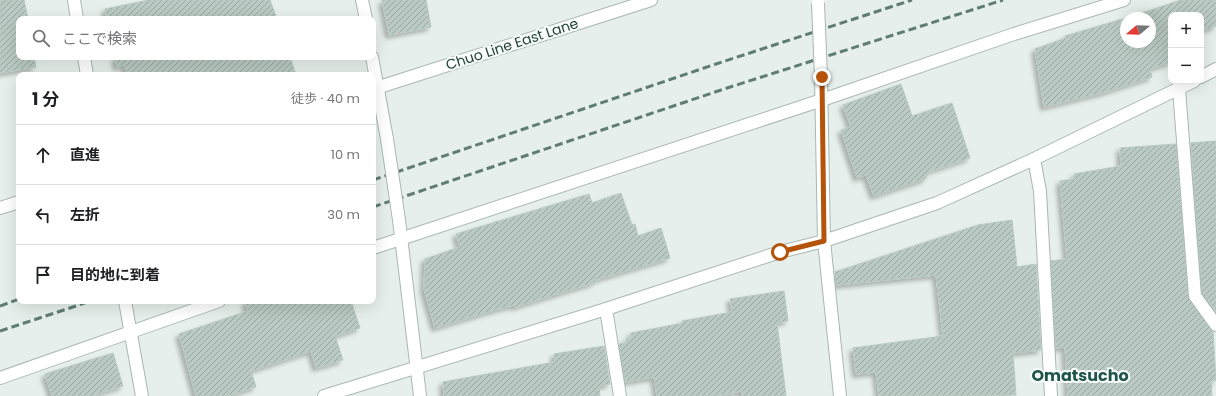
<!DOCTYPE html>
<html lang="ja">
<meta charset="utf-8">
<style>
:root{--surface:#fff;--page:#f6f6f6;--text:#202124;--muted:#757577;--line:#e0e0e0}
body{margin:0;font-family:Poppins,"Noto Sans JP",sans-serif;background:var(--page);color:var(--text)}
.controls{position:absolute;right:12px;top:12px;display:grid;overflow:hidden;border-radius:8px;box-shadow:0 4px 16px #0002}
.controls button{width:36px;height:36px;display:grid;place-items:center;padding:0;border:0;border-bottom:1px solid var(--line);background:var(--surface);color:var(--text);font:20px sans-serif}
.compass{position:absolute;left:1120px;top:12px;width:36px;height:36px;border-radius:50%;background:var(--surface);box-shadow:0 4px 16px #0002;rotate:251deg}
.stop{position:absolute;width:12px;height:12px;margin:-9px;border:3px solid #b45309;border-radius:50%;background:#fff}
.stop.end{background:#b45309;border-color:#fff;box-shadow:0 1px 4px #0008}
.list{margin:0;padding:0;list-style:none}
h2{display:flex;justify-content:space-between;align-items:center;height:52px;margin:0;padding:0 16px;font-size:17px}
h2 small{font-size:13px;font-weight:400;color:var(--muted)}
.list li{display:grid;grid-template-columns:26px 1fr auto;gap:12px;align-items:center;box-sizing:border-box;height:60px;padding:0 16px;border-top:1px solid var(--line)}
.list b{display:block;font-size:15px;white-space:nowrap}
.list em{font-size:13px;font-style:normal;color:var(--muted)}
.icon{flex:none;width:22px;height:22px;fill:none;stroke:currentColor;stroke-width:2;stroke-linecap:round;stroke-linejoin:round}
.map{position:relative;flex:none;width:1216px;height:396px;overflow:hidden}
.search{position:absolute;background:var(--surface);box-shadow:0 4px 16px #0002;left:16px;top:16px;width:360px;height:44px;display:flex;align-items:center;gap:10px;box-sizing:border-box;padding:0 14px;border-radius:8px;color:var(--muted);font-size:15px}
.panel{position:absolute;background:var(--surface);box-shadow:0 4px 16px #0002;left:16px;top:72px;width:360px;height:232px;border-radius:8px}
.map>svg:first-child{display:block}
.building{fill:url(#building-hatch);stroke:#b8c9c2;filter:url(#shadow)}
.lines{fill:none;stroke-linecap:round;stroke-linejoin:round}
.minor-casing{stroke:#a8b8b2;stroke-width:14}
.minor{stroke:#fff;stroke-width:12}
.rail{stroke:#5f7d75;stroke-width:3;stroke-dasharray:8 4;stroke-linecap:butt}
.minor-bridge-casing{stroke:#a8b8b2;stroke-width:14;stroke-linecap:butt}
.minor-bridge{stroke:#fff;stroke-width:12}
.route{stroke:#b45309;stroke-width:5}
.labels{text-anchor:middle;stroke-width:4;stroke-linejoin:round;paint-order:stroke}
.street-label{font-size:14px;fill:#24423a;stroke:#f7fbf9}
.quarter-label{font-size:16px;font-weight:bold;fill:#1f5548;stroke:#f7fbf9}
</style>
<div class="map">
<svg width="1216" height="396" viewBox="0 0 1216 396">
<defs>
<pattern id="building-hatch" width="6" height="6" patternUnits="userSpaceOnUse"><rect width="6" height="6" fill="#bbcac4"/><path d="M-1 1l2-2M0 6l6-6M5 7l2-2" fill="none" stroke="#98a6a0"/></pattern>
<filter id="shadow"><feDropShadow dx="-3.5" dy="3.5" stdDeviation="2" flood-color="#0004"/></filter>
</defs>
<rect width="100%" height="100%" fill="#e6efeb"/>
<g class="building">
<path d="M 0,0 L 24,0 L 28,19 L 19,19 L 19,57 L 34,57 L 36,67 L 0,73 Z"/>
<path d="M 149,0 L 270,0 L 277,19 L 107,19 L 105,9 Z"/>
<path d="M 382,0 L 426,0 L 431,27 L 389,35 Z"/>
<path d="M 1181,0 L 1216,0 L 1216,26 L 1201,31 L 1201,15 L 1171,15 L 1171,62 L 1150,69 L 1152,77 L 1105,92 L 1044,107 L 1035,49 L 1066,38 L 1065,36 L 1126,18 L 1126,42 L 1150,42 L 1150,18 L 1127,18 Z"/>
<path d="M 115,57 L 290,57 L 296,75 L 128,75 L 124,65 L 117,67 Z"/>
<path d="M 901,84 L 912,116 L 952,103 L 970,158 L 930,171 L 925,179 L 874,196 L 866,175 L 857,178 L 841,130 L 851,127 L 843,105 Z"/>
<path d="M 1216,141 L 1216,312 L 1202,293 L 1191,143 Z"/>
<path d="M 1176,144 L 1188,297 L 1213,332 L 1216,380 L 1211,381 L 1212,396 L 1068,396 L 1065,347 L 1056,348 L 1051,261 L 1067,259 L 1060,181 L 1075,179 L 1074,174 L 1121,166 L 1120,148 Z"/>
<path d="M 621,193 L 632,225 L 635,224 L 638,236 L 661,228 L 670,258 L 595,280 L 596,282 L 515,307 L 514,305 L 491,311 L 435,328 L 424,289 L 425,259 L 460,247 L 456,234 L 589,194 L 592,203 Z"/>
<path d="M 1012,220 L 1017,267 L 1036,264 L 1041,350 L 1013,353 L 1016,395 L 879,396 L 876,372 L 856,374 L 853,348 L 943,336 L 936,275 L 836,285 L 835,272 L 978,225 Z"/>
<path d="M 784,291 L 788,321 L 777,323 L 786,396 L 742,396 L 742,391 L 715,396 L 657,396 L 654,377 L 625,382 L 619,344 L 627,343 L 626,339 L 631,338 L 631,333 L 683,323 L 682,321 L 732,312 L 730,299 Z"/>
<path d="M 245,301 L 351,301 L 360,328 L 335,336 L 343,360 L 316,368 L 311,351 L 251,371 L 256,387 L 226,396 L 196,396 L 179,334 L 248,311 Z"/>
<path d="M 604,346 L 610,384 L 599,386 L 600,396 L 444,396 L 443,382 L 555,362 L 554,354 Z"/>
<path d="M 113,353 L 123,386 L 91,396 L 52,396 L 45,374 Z"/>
</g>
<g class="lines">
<defs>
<g id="minor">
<path d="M 74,0 L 77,19"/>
<path d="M 362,0 L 366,19"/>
<path d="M 84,57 L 87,75"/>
<path d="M 372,57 L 387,139"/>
<path d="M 821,77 L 824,241 L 840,396"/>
<path d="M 1201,77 L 1216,69"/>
<path d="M 373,89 L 651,0"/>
<path d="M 1179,89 L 1195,296 L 1216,325"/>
<path d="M 1034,159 L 1040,191 L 1051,396"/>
<path d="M 0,208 L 19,202"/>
<path d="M 399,220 L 420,396"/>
<path d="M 373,248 L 822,100 L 1014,34 L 1124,0"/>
<path d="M 125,301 L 142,396"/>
<path d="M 606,309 L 620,396"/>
<path d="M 0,378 L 219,301"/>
<path d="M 324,396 L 606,309 L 780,252 L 824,241 L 937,203 L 1034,159 L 1194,81"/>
</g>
</defs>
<use href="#minor" class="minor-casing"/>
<use href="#minor" class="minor"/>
<g class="rail">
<path d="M 373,180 L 716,64 L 912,0"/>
<path d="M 373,207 L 724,89 L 1003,0"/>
<path d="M 0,306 L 19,299"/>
<path d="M 0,331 L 91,301"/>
</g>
<defs>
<g id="minor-bridge">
<path d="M 818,3 L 821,77"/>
<path d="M 387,139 L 399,220"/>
</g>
</defs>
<use href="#minor-bridge" class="minor-bridge-casing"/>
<use href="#minor-bridge" class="minor-bridge"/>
</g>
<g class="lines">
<path class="route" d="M 780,252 L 824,241 L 822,77"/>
</g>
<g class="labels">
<g class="street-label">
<text transform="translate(512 44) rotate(-18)" y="5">Chuo Line East Lane</text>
</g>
<g class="quarter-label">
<text x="1080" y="381">Omatsucho</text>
</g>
</g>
</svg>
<div class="controls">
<button>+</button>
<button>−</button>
</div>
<svg class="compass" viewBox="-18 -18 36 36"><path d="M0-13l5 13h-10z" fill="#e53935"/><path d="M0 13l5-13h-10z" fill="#757577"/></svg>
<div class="stop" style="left:780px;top:252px"></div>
<div class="stop end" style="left:822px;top:77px"></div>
<div class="search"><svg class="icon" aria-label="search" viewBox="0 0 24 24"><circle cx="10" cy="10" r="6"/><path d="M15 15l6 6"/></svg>ここで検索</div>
<section class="panel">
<h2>1 分<small>徒歩 · 40 m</small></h2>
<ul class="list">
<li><svg class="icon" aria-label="ahead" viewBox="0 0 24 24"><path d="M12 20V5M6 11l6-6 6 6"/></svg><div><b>直進</b></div><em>10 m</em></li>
<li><svg class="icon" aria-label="left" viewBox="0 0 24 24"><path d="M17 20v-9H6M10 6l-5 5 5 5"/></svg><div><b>左折</b></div><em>30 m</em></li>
<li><svg class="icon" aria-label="arrive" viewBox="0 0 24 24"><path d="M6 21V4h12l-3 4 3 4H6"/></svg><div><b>目的地に到着</b></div></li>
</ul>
</section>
</div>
